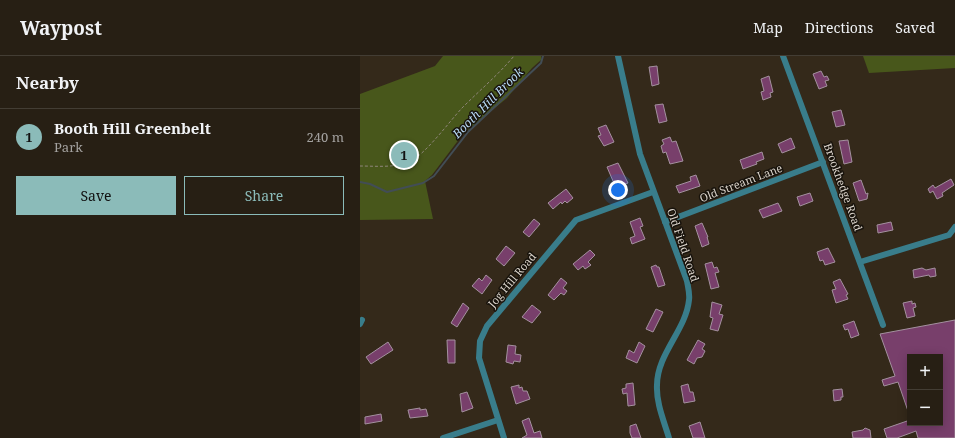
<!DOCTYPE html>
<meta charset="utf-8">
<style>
:root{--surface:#271f14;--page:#2f271d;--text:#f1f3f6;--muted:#a4a2a0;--line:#433d34;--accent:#8bbbb9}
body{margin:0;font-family:"Noto Serif",serif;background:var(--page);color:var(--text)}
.controls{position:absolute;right:12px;bottom:12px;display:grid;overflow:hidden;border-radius:0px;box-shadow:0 2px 10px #0003}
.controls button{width:36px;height:36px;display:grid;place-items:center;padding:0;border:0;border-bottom:1px solid var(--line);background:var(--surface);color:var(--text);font:20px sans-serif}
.you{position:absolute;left:258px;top:134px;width:14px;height:14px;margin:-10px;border:3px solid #fff;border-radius:50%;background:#1a73e8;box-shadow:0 0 0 6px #1a73e833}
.badge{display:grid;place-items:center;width:26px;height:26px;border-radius:50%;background:var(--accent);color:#111;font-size:13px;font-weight:700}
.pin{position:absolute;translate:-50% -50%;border:2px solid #fff;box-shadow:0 1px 4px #0006}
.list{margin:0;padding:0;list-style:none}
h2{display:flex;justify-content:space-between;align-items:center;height:52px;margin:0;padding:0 16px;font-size:17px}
h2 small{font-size:13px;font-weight:400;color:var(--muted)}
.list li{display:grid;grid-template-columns:26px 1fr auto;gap:12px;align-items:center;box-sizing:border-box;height:56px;padding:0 16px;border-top:1px solid var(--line)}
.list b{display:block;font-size:15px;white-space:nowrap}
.list p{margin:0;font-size:13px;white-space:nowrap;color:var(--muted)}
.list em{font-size:13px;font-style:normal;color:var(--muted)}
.actions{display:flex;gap:8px;padding:12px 16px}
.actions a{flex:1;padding:9px 0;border:1px solid var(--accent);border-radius:0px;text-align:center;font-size:14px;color:var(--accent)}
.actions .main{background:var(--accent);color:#111}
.map{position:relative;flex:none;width:595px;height:382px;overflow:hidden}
header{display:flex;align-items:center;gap:24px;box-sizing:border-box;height:56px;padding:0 20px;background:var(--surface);border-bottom:1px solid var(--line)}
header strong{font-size:19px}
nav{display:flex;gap:22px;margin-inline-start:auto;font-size:14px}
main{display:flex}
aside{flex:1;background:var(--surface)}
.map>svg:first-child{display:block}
.green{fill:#48571b}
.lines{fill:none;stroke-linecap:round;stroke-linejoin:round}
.stream{stroke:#424d55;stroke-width:2}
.building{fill:#783f6b;stroke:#a4919f}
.path{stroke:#8f867a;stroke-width:1;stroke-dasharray:3 2;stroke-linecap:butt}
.minor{stroke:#397d8b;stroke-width:6}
.labels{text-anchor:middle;stroke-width:3;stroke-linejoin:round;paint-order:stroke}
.street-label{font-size:11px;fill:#dad3ca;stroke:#18130c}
.water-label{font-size:12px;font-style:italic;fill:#b8daf5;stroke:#18130c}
</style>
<header>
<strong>Waypost</strong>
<nav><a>Map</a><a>Directions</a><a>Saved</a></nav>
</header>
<main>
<aside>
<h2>Nearby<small></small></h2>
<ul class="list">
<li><span class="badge">1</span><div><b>Booth Hill Greenbelt</b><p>Park</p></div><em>240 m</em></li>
</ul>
<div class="actions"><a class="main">Save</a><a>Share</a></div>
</aside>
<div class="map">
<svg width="595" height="382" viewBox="0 0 595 382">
<rect width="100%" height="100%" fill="#34291a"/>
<g class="green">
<path d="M 83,0 L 181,0 L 181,4 L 172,12 L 147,42 L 103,78 L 72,119 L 65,125 L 73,163 L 0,164 L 0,38 L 75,10 Z"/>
<path d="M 503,0 L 595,0 L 595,12 L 509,17 Z"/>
</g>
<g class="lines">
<path class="stream" d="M 0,126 L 10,128 L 27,136 L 63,127 L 74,120 L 108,76 L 181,7 L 183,0"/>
</g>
<g class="building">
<path d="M 297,10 L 299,28 L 292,30 L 289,11 Z"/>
<path d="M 461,15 L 464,21 L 467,20 L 469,24 L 465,25 L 467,30 L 459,33 L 453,18 Z"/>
<path d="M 409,20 L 413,36 L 410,37 L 411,41 L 403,44 L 401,36 L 404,35 L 401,23 Z"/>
<path d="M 303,48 L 307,65 L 299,67 L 295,49 Z"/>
<path d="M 481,54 L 485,69 L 476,71 L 472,56 Z"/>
<path d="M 246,69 L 254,86 L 244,90 L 238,80 L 241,79 L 238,72 Z"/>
<path d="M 310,81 L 312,86 L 316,85 L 323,105 L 310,108 L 306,96 L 303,97 L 301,90 L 304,88 L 302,84 Z"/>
<path d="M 431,82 L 435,92 L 422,97 L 418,88 Z"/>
<path d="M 488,84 L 492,106 L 484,108 L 479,85 Z"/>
<path d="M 402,96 L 404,103 L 396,106 L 397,108 L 383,113 L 380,104 Z"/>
<path d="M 258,107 L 268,127 L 256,132 L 247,111 Z"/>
<path d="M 336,119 L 340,130 L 319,137 L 316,130 L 331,125 L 330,121 Z"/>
<path d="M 591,123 L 594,129 L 582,137 L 583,140 L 577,143 L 573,135 L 570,137 L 568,133 L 573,129 L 575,132 Z"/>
<path d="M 501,124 L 506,138 L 508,137 L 507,143 L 499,145 L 493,127 Z"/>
<path d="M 206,133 L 213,142 L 207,147 L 205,145 L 202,148 L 201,146 L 193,153 L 188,147 Z"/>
<path d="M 450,137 L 453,145 L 440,150 L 437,141 Z"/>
<path d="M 418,147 L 422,155 L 403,162 L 399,154 Z"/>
<path d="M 280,162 L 283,170 L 280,171 L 285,183 L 272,188 L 270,182 L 275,180 L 270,166 Z"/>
<path d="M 174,163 L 180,168 L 169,181 L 163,176 Z"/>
<path d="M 531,166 L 533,174 L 518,177 L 517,169 Z"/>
<path d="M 342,167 L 348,181 L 347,181 L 349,188 L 342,191 L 335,170 Z"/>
<path d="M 146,190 L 155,197 L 144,210 L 136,203 Z"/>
<path d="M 468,192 L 475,206 L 465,209 L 463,204 L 460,205 L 457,196 Z"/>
<path d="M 230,194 L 235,199 L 228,206 L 231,209 L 225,213 L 223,210 L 218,214 L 213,208 Z"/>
<path d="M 352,206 L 354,212 L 357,211 L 359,216 L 355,217 L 359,231 L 351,233 L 345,208 Z"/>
<path d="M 296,209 L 297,211 L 299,211 L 305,229 L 298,231 L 291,211 Z"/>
<path d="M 562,212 L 566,214 L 575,212 L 576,220 L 570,221 L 569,219 L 554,222 L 553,214 Z"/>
<path d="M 126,219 L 132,224 L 122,238 L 112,230 L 119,222 L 122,225 Z"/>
<path d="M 201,222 L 207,227 L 203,232 L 207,235 L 204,239 L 201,237 L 194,244 L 188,239 Z"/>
<path d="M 480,223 L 488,238 L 486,239 L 488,243 L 476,247 L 472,234 L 476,233 L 473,226 Z"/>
<path d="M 552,245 L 552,248 L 555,247 L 556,251 L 553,252 L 555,260 L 547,262 L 543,247 Z"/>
<path d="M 352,246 L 362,249 L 359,258 L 363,259 L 358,275 L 350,273 L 353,262 L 350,261 Z"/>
<path d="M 103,247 L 109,252 L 97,271 L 91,267 Z"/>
<path d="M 172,249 L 181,256 L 172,267 L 162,261 Z"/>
<path d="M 296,253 L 303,256 L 293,276 L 286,273 Z"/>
<path d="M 595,264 L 595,382 L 558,382 L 556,375 L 537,382 L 527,382 L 524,373 L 550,364 L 550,367 L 580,367 L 580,301 L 550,301 L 549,358 L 538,326 L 524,330 L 522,324 L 535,320 L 520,278 Z"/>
<path d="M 494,265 L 499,279 L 491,282 L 488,273 L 485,274 L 483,269 Z"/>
<path d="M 87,284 L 95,284 L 95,307 L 88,307 Z"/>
<path d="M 338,284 L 345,288 L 342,293 L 345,295 L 342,301 L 337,302 L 334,308 L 327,304 Z"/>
<path d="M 28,286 L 33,294 L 11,308 L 6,301 Z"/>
<path d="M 279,286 L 285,290 L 277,307 L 266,302 L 269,294 L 274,297 Z"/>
<path d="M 148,289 L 156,290 L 155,298 L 161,299 L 160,306 L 154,305 L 153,308 L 146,306 Z"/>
<path d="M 273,327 L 275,349 L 268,350 L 267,337 L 263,338 L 262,333 L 266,332 L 266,328 Z"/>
<path d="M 328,328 L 330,336 L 333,336 L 335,345 L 324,347 L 321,330 Z"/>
<path d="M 159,329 L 159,332 L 162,331 L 163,335 L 167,335 L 170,343 L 156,348 L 151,331 Z"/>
<path d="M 482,333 L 483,341 L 481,341 L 481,344 L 474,345 L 473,334 Z"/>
<path d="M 107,336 L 113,352 L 102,356 L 100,338 Z"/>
<path d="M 60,352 L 60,354 L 66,353 L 68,360 L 50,362 L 48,354 Z"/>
<path d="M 21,358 L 22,365 L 5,368 L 5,361 Z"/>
<path d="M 169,362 L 174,377 L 180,375 L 182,382 L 162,382 L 167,379 L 162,365 Z"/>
<path d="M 340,366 L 345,382 L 333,382 L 329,370 Z"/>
<path d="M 276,368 L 281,382 L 272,382 L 270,377 L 270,370 Z"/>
<path d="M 505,372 L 510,374 L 511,382 L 493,382 L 492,376 L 503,374 Z"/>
</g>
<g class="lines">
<path class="path" d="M 0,110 C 15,110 34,112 49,106 C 65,99 89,66 102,52 C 120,34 138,19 154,0"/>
<g class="minor">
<path d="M 258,0 L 280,98 L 327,225 C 328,231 330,238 329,244 C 326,274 297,298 297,329 C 296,347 304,365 309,382"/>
<path d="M 423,0 L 523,269"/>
<path d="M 305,166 L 463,106"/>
<path d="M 500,206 L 589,179 L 595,171"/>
<path d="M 0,268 L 2,264"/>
<path d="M 83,382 L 138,364"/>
<path d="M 144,382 L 119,302 L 120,285 L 127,270 L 216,164 L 293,136"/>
</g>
</g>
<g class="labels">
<g class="street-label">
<text transform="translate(381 127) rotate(-21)" y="4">Old Stream Lane</text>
<text transform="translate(483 131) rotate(70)" y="4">Brookhedge Road</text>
<text transform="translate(323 189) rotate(71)" y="4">Old Field Road</text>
<text transform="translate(152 224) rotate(-50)" y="4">Jog Hill Road</text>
</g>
<g class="water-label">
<text transform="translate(128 47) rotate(-45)" y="4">Booth Hill Brook</text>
</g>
</g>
</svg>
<div class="controls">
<button>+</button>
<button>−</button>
</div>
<div class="you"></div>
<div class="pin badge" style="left:44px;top:99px">1</div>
</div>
</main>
